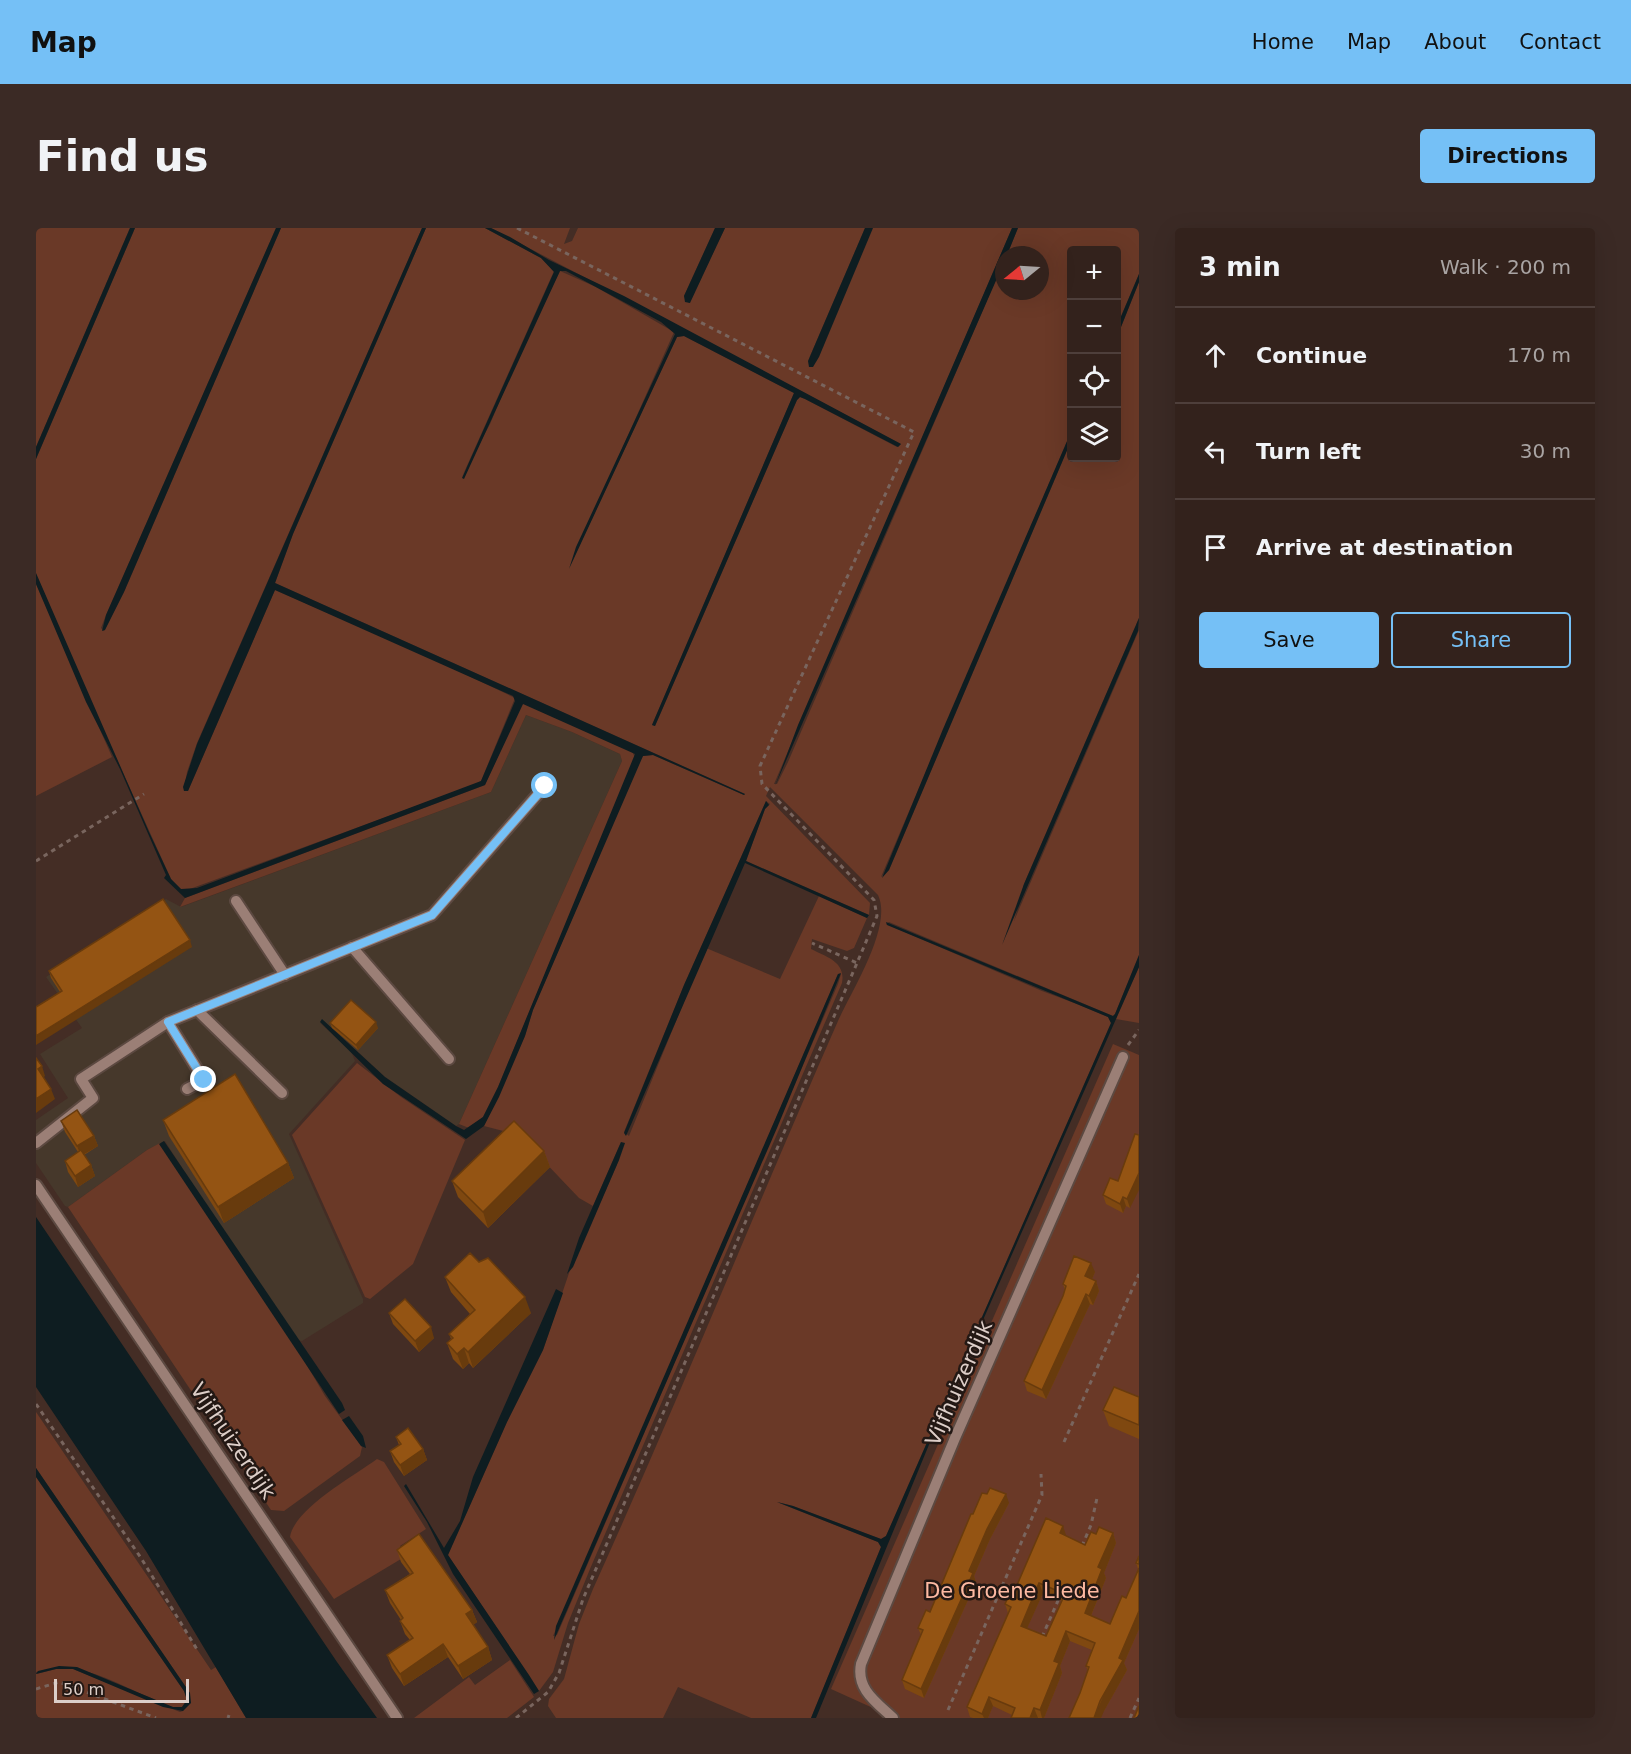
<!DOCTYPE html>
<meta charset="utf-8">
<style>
:root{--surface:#33221c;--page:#3b2a25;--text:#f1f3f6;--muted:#a9a4a3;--line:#4e3f3b;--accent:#75c0f6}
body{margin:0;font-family:"DejaVu Sans",sans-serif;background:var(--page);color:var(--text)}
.controls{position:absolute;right:18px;top:18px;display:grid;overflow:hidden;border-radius:6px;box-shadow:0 6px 24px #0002}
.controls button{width:54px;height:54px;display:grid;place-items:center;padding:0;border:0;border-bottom:2px solid var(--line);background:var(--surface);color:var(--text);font:30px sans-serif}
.compass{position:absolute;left:959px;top:18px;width:54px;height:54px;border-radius:50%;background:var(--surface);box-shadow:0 6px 24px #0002;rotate:252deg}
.scale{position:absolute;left:18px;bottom:15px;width:135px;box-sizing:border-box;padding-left:6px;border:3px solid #ddcec8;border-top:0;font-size:16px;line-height:21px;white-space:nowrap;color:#ddcec8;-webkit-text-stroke:4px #231814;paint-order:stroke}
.stop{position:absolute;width:18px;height:18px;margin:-14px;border:4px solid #75c0f6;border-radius:50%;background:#fff}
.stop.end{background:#75c0f6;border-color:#fff;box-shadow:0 2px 6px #0008}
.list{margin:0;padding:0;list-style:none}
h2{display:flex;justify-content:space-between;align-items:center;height:78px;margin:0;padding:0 24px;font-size:26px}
h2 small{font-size:20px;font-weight:400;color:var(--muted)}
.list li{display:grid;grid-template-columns:39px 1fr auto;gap:18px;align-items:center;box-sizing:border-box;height:96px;padding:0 24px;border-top:2px solid var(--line)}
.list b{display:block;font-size:22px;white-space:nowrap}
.list em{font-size:20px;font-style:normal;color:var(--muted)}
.actions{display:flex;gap:12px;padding:18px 24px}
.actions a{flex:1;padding:14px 0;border:2px solid var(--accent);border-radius:6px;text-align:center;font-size:21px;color:var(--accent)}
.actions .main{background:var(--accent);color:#111}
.icon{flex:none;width:33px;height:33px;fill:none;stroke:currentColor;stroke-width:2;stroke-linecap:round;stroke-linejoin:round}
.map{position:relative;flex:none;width:1103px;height:1490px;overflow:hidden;border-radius:6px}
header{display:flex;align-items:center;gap:36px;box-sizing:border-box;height:84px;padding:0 30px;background:var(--accent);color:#111}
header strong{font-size:28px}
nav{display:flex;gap:33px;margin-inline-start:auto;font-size:21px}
.intro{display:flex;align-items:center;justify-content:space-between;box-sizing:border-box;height:144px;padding:0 36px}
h1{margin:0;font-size:42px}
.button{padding:15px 27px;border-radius:6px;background:var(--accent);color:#111;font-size:21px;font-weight:700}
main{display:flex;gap:36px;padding:0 36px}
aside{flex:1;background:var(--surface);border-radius:6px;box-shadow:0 6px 24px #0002}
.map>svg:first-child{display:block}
.industrial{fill:#46382b}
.green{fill:#6a3927;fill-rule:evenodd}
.water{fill:#0e1d21}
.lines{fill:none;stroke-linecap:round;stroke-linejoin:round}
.minor-casing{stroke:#5c4941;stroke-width:14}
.path{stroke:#79655e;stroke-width:3;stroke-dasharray:4.5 4.5;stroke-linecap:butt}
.minor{stroke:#9b7f76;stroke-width:10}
.wall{fill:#7f4810;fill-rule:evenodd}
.shaded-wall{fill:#683b0d}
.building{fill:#945413;stroke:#683b0d;stroke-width:1.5;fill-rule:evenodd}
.route{stroke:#75c0f6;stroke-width:8}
.labels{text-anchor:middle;stroke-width:5;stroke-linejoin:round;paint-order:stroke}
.street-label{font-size:21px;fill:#ddcec8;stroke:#231814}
.park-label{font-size:21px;fill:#febaa2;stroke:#231814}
</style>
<header>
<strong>Map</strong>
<nav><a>Home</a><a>Map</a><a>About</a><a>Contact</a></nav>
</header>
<div class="intro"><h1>Find us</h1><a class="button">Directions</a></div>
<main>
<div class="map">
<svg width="1103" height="1490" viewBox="0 0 1103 1490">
<rect width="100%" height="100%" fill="#442d25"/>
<path class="industrial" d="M 490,487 L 536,504 L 584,526 L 586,533 L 423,896 L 420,898 L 349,849 L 296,800 L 284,795 L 315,823 L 319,833 L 253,906 L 327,1071 L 327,1075 L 266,1113 L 262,1112 L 179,992 L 129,913 L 111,922 L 32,979 L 29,978 L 0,935 L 0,892 L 32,870 L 4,826 L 46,800 L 10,749 L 130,671 L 145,679 L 455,564 Z"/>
<g class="green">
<path d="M 0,0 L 94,0 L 0,219 Z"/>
<path d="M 99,0 L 240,0 L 70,387 L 65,400 L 68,403 L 88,364 L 245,0 L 386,0 L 161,515 L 151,544 L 148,563 L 152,563 L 239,362 L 378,422 L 479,470 L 445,553 L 440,556 L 151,662 L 145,661 L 135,651 L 58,481 L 0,346 L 0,231 Z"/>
<path d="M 390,0 L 449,0 L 505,30 L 518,43 L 426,249 L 454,196 L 484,125 L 524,43 L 560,59 L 638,104 L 533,340 L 641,109 L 648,108 L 758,165 L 616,497 L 619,498 L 761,172 L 764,169 L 769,171 L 861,219 L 865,216 L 455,0 L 534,0 L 528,16 L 536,13 L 542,0 L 679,0 L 648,68 L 653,75 L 689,0 L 829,0 L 772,133 L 836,0 L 976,0 L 738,556 L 741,556 L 752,534 L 968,33 L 968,63 L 1004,63 L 1004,27 L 971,27 L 982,0 L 1103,0 L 1103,46 L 1081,98 L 1080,22 L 1036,22 L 1035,204 L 845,649 L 853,642 L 1035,213 L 1036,230 L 1080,230 L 1081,109 L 1103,54 L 1103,390 L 988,656 L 978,693 L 1103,402 L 1103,727 L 1079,786 L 1077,788 L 853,694 L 850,696 L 1006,763 L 1041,776 L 1072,789 L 1075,795 L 850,1308 L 845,1311 L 757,1278 L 741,1274 L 842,1314 L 845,1319 L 775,1490 L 715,1490 L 642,1459 L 627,1490 L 520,1490 L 512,1478 L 513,1471 L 528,1451 L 543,1396 L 557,1361 C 642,1173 719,982 802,793 C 816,762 857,698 842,667 L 734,559 L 730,568 L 834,675 L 833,687 L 710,633 L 729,581 L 734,576 L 730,573 L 648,757 L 588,904 L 593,908 L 670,720 L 744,751 L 783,668 L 831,690 L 818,720 L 811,723 L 776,711 L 775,721 C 791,729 810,734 806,755 L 554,1341 L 532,1395 L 517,1444 L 503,1463 L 412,1327 L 471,1194 L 507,1122 L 533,1045 L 583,932 L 585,914 L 557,978 L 543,970 L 483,907 L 448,898 L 489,808 L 497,782 L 604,532 L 607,528 L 617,527 L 708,567 L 709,566 L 239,355 L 257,306 ZM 802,746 L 805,746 L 802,756 L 521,1407 L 517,1408 Z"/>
<path d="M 0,356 L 76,529 L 0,568 Z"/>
<path d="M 490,475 L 596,523 L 599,530 L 462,859 L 447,889 L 433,900 L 423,896 L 586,533 L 584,526 L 536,504 L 490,487 L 455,564 L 144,679 L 149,670 L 449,557 L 485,477 Z"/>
<path d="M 1103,739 L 1103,795 L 1080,791 Z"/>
<path d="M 1077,816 L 1103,827 L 1103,1490 L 859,1490 L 795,1461 Z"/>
<path d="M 321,835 L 365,869 L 429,912 L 377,1036 L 334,1071 L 329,1069 L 256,907 Z"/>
<path d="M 124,915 L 266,1129 L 289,1168 L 326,1219 L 324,1228 L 248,1283 L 235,1282 L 32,979 L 111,922 Z"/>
<path d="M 0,1184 L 175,1442 L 180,1439 L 210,1490 L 0,1490 L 0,1446 L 20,1441 L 37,1441 L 144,1484 L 147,1483 L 154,1465 L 0,1240 Z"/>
<path d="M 341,1231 L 348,1234 L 390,1301 L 364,1318 L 370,1328 L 298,1371 L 254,1309 C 258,1281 318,1248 341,1231 Z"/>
<path d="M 0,1249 L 148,1463 L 151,1472 L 146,1479 C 135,1481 125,1475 115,1470 C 74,1453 46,1432 0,1444 Z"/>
<path d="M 474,1432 L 498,1469 L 471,1490 L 378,1490 L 433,1449 L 439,1457 Z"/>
</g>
<g class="water">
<path d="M 94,0 L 99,0 L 0,231 L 0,219 Z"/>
<path d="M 245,0 L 88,364 L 69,402 L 66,403 L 70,387 L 240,0 Z"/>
<path d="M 386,0 L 390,0 L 257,306 L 239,355 L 709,566 L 708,567 L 617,527 L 607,528 L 497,782 L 489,808 L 463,869 L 448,898 L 430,911 L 347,856 L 284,794 L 286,791 L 349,849 L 420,898 L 428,902 L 447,889 L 462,859 L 599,526 L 487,476 L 449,557 L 149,670 L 128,650 L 130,647 L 84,541 L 50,474 L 0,356 L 0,345 L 113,604 L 135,651 L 145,661 L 161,660 L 445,553 L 479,473 L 477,468 L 239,362 L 152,563 L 148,563 L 147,559 L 161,516 Z"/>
<path d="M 449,0 L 455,0 L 474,9 L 513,32 L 588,68 L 865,216 L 862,219 L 769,171 L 764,169 L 761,172 L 619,498 L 616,497 L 758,165 L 648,108 L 641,109 L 533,341 L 540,319 L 639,106 L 625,94 L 530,43 L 524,43 L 428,251 L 426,250 L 518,44 L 505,30 Z"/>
<path d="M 679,0 L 689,0 L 654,75 L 649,74 L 648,68 Z"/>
<path d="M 829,0 L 837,0 L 783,129 L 777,139 L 773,139 L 772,133 Z"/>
<path d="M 976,0 L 982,0 L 971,27 L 968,27 L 962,48 L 739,558 L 762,497 Z"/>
<path d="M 1103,46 L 1103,54 L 1081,109 L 1081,98 Z"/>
<path d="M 1035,204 L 1035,213 L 853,642 L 846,650 L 907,501 Z"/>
<path d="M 1103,390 L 1102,403 L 966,717 L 988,656 Z"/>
<path d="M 730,573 L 733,577 L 729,581 L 710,633 L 833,687 L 831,690 L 709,635 L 590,908 L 588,905 L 648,757 Z"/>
<path d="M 850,694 L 1077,788 L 1079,786 L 1103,727 L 1103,739 L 909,1178 L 780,1490 L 775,1490 L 845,1319 L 842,1314 L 741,1274 L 757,1278 L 845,1311 L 850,1308 L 1075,795 L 1072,789 L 851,697 Z"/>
<path d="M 805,745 L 741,900 L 518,1412 L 520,1398 L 802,746 Z"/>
<path d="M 128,913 L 306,1175 L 309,1182 L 303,1186 L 123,916 Z"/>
<path d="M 585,914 L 589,915 L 583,932 L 537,1039 L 531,1046 L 543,1010 Z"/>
<path d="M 0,989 L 301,1434 L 341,1490 L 210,1490 L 110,1323 L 0,1159 Z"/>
<path d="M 520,1061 L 527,1065 L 507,1122 L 471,1194 L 412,1327 L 493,1447 L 503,1463 L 498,1466 L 417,1346 L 391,1294 L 368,1258 L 370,1256 L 408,1320 L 424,1293 L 437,1249 Z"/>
<path d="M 313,1188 L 327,1208 L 330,1220 L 325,1218 L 306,1192 Z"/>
<path d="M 0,1240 L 154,1465 L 155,1475 L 147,1483 L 127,1479 L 37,1441 L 20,1441 L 0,1446 L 2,1443 L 23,1438 L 41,1439 L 137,1479 L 146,1479 L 151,1472 L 148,1463 L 0,1249 Z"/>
</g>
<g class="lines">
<defs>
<g id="minor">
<path d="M 200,673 L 249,747"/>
<path d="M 316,719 L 413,831"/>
<path d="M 161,782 L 246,865"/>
<path d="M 132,794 L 168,852 L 151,861"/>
<path d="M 0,915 L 57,870 L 45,851 L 132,794 L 396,687 L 509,558"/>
<path d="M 0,957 L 361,1490"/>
<path d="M 857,1490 C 840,1474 820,1461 825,1436 L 919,1210 L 1087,829"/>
</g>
</defs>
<use href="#minor" class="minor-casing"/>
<g class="path">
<path d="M 481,0 L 878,204 L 724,538 L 726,556 L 838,672 L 841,688 L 821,735 L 776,715"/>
<path d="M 0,633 L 108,566"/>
<path d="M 1092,817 L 1103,802"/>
<path d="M 0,1176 L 105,1330 L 162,1423"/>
<path d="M 1028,1214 L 1103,1046"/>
<path d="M 1046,1318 L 1055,1297 L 1061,1270"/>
<path d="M 1006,1409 L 1024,1368"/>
<path d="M 0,1461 L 23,1454 L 120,1490"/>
<path d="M 912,1482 L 1006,1267 L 1005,1246"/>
<path d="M 192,1490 L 193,1487"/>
<path d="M 480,1490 L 512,1464 L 523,1445 L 547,1371 L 821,735"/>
<path d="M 1094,1490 L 1103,1470"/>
</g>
<use href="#minor" class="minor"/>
</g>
<g class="wall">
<path d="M 156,719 L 24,764 L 15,750 L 13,743 Z"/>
<path d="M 294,795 L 342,800 L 322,822 L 296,800 Z"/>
<path d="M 127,892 L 252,935 L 258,950 L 188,995 L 133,908 Z"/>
<path d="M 25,893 L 58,908 L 62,918 L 48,927 L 55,937 L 59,948 L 42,959 L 32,944 L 29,933 L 42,924 L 29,904 Z"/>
<path d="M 1099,906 L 1094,980 L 1090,978 L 1087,985 L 1070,976 L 1067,967 L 1082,953 Z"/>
<path d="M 508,923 L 514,939 L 452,1000 L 422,969 L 416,953 Z"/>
<path d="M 1059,1044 L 1056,1051 L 1060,1053 L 1063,1063 L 1057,1077 L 1054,1076 L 1010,1171 L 991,1163 L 988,1153 L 1027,1068 L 1029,1062 L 1027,1056 Z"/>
<path d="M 409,1049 L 495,1085 L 437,1140 L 433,1135 L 427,1141 L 417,1131 L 411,1115 L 415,1111 L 413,1106 L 434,1086 L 415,1064 Z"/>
<path d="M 353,1085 L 398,1110 L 383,1124 L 357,1096 Z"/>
<path d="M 1103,1169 L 1103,1211 L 1073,1198 L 1067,1182 Z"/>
<path d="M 360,1209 L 387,1221 L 391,1232 L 368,1248 L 358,1234 L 354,1223 L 363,1217 Z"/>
<path d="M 973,1275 L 954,1311 L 938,1348 L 940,1354 L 888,1470 L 869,1461 L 866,1452 L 885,1407 L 882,1400 L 894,1384 L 937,1286 Z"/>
<path d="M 1077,1305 L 1080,1315 L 1068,1345 L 1070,1350 L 1055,1388 L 1074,1396 L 1090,1370 L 1102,1341 L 1100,1335 L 1103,1328 L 1103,1401 L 1088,1435 L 1091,1442 L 1068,1483 L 1044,1465 L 1052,1443 L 1050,1438 L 1056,1422 L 1034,1413 L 1024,1438 L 1026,1445 L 1008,1490 L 975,1490 L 976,1487 L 957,1478 L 952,1490 L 937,1490 L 934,1489 L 931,1479 L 972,1385 L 969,1376 L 981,1357 L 1049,1317 L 1060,1306 ZM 1007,1365 L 1026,1373 L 1010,1408 L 991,1400 Z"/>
<path d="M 361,1322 L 436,1382 L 441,1394 L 437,1397 L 452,1419 L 456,1432 L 427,1451 L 412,1429 L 368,1458 L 356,1440 L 351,1427 L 374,1412 L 369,1406 L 364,1393 L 365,1392 L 354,1375 L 349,1362 L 374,1346 L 365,1334 Z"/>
</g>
<g class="shaded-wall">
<path d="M 154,712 L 156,719 L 0,817 L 0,808 Z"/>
<path d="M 340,794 L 342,800 L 322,822 L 320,817 Z"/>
<path d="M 6,838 L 9,848 L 6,851 L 2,841 Z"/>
<path d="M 15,861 L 19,871 L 0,885 L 0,871 Z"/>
<path d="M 58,908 L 62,918 L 45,928 L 41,918 Z"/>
<path d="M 508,923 L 514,939 L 452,1000 L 447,984 Z"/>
<path d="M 252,935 L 258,950 L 188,995 L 182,979 Z"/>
<path d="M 55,937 L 59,948 L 42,959 L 39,948 Z"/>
<path d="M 1103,945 L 1103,962 L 1094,980 L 1091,971 Z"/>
<path d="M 1087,969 L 1090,978 L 1087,985 L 1084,976 Z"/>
<path d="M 1055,1035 L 1059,1044 L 1053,1058 L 1049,1048 Z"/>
<path d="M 1060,1053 L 1063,1063 L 1057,1077 L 1053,1068 Z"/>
<path d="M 1050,1066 L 1054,1076 L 1010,1171 L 1006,1162 Z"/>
<path d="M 489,1069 L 495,1085 L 437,1140 L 432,1124 Z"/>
<path d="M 395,1099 L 398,1110 L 383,1124 L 379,1113 Z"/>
<path d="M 428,1120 L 433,1135 L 427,1141 L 421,1126 Z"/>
<path d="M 387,1221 L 391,1232 L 368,1248 L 364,1237 Z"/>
<path d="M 970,1266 L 973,1275 L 954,1311 L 938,1348 L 940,1354 L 888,1470 L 885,1461 L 951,1301 Z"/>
<path d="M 1027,1298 L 1030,1307 L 1024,1305 Z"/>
<path d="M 1077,1305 L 1080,1315 L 1068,1345 L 1070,1350 L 1052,1395 L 1049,1385 L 1062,1339 Z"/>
<path d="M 1003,1355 L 1007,1365 L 988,1407 L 985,1398 Z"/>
<path d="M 436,1382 L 441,1394 L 435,1399 L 430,1386 Z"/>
<path d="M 1103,1383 L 1103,1401 L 1088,1435 L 1091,1442 L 1068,1483 L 1065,1490 L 1058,1490 Z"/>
<path d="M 1030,1403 L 1034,1413 L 1024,1438 L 1026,1445 L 1008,1490 L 1006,1490 L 1004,1482 L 1018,1433 Z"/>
<path d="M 407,1416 L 412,1429 L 368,1458 L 364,1446 Z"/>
<path d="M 452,1419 L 456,1432 L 427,1451 L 422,1438 Z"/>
<path d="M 953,1469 L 957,1478 L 952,1490 L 948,1490 L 946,1486 Z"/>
<path d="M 998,1480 L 1002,1490 L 994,1490 Z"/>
</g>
<g class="building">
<path d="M 127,671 L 154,712 L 0,808 L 0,779 L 26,763 L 13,743 Z"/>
<path d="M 315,772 L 340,794 L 320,817 L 294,795 Z"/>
<path d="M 0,830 L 6,838 L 2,841 L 15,861 L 0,871 Z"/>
<path d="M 199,846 L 252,935 L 182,979 L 127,892 Z"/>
<path d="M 41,882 L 58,908 L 41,918 L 25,893 Z"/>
<path d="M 478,893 L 508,923 L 447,984 L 416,953 Z"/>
<path d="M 1099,906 L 1103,907 L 1103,945 L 1091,971 L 1087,969 L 1084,976 L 1067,967 L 1074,950 L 1082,953 Z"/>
<path d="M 45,922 L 55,937 L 39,948 L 29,933 Z"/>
<path d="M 434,1025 L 443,1034 L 452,1030 L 489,1069 L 432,1124 L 428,1120 L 421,1126 L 411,1115 L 417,1110 L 413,1106 L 439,1082 L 409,1049 Z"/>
<path d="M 1038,1028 L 1055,1035 L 1049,1048 L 1060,1053 L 1053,1068 L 1050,1066 L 1006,1162 L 988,1153 L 1027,1068 L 1030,1058 L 1027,1056 Z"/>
<path d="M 369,1071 L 395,1099 L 379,1113 L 353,1085 Z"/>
<path d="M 1078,1159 L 1103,1169 L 1103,1197 L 1067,1182 Z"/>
<path d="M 372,1200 L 387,1221 L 364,1237 L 354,1223 L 365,1216 L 360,1209 Z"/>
<path d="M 954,1260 L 970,1266 L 951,1301 L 933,1343 L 937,1345 L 885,1461 L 866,1452 L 887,1402 L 882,1400 L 890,1382 L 894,1384 L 935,1286 L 937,1286 L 946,1265 L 951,1266 Z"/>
<path d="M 1010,1290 L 1027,1298 L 1024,1305 L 1049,1317 L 1055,1304 L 1060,1306 L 1063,1299 L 1077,1305 L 1062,1339 L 1066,1341 L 1049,1385 L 1074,1396 L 1086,1368 L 1090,1370 L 1103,1340 L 1103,1383 L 1083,1430 L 1087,1432 L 1064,1473 L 1058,1490 L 1033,1490 L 1044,1465 L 1053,1439 L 1050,1438 L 1059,1415 L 1030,1403 L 1018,1433 L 1023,1435 L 1004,1482 L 998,1480 L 994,1490 L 975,1490 L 979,1480 L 953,1469 L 946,1486 L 931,1479 L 975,1379 L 969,1376 L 978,1356 L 981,1357 ZM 1003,1355 L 1029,1366 L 1010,1408 L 985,1398 Z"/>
<path d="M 383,1306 L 436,1382 L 430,1386 L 452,1419 L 422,1438 L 407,1416 L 364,1446 L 351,1427 L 377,1410 L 364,1393 L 367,1390 L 349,1362 L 377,1345 L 361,1322 Z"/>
<path d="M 1103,1328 L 1103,1336 L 1100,1335 Z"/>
<path d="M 1103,1478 L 1103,1490 L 1098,1490 Z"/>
</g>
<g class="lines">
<path class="route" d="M 168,852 L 132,794 L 396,687 L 509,558"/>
</g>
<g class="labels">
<g class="street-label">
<text transform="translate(923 1155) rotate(-66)" y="7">Vijfhuizerdijk</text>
<text transform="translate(197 1213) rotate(56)" y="7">Vijfhuizerdijk</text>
</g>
<g class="park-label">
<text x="976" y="1370">De Groene Liede</text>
</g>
</g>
</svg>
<div class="controls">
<button>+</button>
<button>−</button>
<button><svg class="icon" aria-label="locate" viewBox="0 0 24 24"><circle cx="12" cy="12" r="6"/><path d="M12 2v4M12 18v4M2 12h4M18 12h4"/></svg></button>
<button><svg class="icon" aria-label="layers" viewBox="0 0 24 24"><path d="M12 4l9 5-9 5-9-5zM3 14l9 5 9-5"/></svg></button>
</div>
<svg class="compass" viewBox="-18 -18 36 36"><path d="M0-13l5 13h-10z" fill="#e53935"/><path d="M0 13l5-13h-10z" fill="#a9a4a3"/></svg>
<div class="scale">50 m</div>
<div class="stop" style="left:509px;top:558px"></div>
<div class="stop end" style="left:168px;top:852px"></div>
</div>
<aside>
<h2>3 min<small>Walk · 200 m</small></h2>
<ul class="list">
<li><svg class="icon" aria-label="ahead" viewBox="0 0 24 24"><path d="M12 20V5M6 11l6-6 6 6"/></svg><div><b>Continue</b></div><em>170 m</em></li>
<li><svg class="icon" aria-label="left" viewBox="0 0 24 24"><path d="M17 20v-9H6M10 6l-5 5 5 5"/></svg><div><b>Turn left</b></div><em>30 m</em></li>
<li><svg class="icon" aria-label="arrive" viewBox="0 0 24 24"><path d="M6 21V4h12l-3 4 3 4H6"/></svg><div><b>Arrive at destination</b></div></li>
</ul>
<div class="actions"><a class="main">Save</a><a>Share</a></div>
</aside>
</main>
